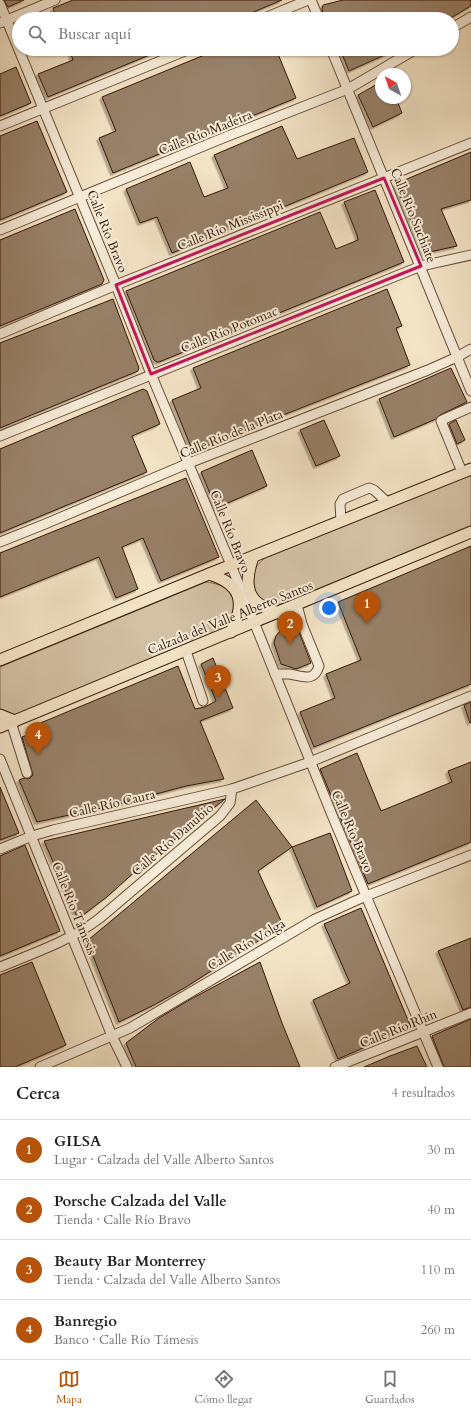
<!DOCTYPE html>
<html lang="es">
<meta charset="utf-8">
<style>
:root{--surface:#fff;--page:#f2f2f2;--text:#202124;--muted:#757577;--line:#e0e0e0;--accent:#b45309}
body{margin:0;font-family:Cardo,serif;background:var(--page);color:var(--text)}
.compass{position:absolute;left:375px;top:68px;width:36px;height:36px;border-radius:50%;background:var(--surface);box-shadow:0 1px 3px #0004;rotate:320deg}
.you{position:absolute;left:329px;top:608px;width:14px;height:14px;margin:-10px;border:3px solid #fff;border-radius:50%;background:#1a73e8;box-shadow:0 0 0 6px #1a73e833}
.badge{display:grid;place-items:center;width:26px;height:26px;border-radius:50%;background:var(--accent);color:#fff;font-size:13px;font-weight:700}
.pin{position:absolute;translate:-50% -33px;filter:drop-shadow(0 1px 2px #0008)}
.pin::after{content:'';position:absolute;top:21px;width:14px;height:12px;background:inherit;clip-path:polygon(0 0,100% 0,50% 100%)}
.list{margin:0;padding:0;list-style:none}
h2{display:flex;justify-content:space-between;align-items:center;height:52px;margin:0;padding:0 16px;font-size:17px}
h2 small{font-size:13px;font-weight:400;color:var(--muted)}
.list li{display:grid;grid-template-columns:26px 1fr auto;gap:12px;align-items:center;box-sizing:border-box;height:60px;padding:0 16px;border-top:1px solid var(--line)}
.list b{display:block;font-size:15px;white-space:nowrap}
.list p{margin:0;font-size:13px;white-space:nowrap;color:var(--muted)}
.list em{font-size:13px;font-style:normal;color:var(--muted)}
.icon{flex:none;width:22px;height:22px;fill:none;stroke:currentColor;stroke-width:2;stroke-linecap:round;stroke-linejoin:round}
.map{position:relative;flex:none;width:471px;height:1067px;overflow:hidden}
.search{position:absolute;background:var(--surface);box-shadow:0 1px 3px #0004;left:12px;right:12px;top:12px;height:44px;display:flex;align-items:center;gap:10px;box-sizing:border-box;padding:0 14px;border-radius:22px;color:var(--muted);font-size:15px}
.sheet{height:292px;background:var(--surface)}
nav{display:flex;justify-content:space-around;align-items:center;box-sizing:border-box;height:56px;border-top:1px solid var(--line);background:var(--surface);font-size:11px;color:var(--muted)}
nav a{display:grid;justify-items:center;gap:2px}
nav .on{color:var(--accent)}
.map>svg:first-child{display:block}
.green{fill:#d3c1a5;stroke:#846c54}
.building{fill:#988169;stroke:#361604;filter:url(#shadow)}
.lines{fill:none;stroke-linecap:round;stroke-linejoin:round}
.minor-casing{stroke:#654a34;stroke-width:11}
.major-casing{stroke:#361604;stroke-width:13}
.minor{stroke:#f7edda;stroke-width:9}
.major{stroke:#f3e4c6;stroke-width:11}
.marked{fill:none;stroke:#c2185b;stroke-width:3;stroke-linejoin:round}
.labels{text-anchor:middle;stroke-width:4;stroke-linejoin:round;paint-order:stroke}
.street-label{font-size:13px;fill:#361604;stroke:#f7edda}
</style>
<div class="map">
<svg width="471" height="1067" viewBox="0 0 471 1067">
<defs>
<filter id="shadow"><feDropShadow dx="-2.5" dy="2.5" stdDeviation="0" flood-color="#0004"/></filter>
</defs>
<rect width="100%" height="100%" fill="#f3e4c6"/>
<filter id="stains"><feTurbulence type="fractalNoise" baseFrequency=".005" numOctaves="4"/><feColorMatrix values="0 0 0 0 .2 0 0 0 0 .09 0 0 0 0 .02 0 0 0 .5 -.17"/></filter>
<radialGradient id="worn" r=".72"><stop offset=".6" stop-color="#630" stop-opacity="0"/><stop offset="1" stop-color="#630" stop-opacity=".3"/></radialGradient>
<g class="green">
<path d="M 471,474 L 471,530 L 279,608 L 266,605 L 253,595 L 254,568 L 266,557 Z"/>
<path d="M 206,582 C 226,585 229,588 237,607 L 227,631 L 19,716 L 3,713 L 0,710 L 0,667 Z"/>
</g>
<g class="building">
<path d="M 4,0 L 24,0 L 8,7 Z"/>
<path d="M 73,0 L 282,0 L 237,19 L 57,19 L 53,8 Z"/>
<path d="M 343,0 L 471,0 L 471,6 L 449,19 L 326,19 L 322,10 L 323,5 Z"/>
<path d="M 69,49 L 164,49 L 48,97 L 38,74 L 73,60 Z"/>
<path d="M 219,49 L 276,49 L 296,98 L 113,173 L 99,138 L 116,131 L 102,97 Z"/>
<path d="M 340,49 L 398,49 L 349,71 Z"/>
<path d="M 16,67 L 31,103 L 0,116 L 0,74 Z"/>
<path d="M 381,82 L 381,98 L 396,98 L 402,113 L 373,127 L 358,95 Z"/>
<path d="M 37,121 L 67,192 L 0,220 L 0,136 Z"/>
<path d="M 282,126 L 297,159 L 354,138 L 368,172 L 172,253 L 157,217 L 140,223 L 126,189 L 190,162 L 204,197 L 228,188 L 214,155 Z"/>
<path d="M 471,152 L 471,200 L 441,209 L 457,246 L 425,253 L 395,184 Z"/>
<path d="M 375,190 L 404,262 L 159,362 L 157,362 L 154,360 L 126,291 L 320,212 L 336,249 L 358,240 L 357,235 L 344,202 Z"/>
<path d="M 75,209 L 104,280 L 102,284 L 0,326 L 0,240 Z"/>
<path d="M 387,289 L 402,326 L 396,328 L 410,365 L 268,421 L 193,452 L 172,400 L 201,388 L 193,368 Z"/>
<path d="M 113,299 L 139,368 L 138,371 L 0,428 L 0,343 Z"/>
<path d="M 451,368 L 467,402 L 440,415 L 436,419 L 394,437 L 379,399 Z"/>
<path d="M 143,389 L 147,391 L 160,424 L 132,436 L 147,472 L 0,533 L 0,449 Z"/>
<path d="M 324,420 L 340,456 L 316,466 L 300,430 Z"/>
<path d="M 456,420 L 465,440 L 457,444 L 449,424 Z"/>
<path d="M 252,450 L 267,486 L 216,508 L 201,472 Z"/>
<path d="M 186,478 L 219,557 L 161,581 L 143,538 L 122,547 L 138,589 L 116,598 L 99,557 L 0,597 L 0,553 Z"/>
<path d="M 471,546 L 471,684 L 314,747 L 300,712 L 335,698 L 326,674 L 361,660 L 338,602 Z"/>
<path d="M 296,624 L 311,663 L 296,669 L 281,664 L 274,643 L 276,636 L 280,631 Z"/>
<path d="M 213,658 L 233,708 L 200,721 L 224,779 L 186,786 L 111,806 L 37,822 L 19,780 L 24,778 L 29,779 L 33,775 L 22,737 L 40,730 L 38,724 L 178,666 L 195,709 L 205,707 L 216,701 L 201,664 Z"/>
<path d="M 471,702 L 471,723 L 470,723 L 464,705 Z"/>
<path d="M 357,753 L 381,811 L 452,782 L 448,771 L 471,762 L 471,842 L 368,884 L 320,769 Z"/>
<path d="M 0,787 L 19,833 L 0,840 Z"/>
<path d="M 225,799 L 138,869 L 108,896 L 78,919 L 44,841 Z"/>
<path d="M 256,800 L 292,847 L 258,871 L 283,925 L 186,987 L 154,1005 L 119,1022 L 87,941 Z"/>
<path d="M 330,833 L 352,891 L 317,907 L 292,847 Z"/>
<path d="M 25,845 L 60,931 L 0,956 L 0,856 Z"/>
<path d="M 361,908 L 411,1027 L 338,1059 L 313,1000 L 350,983 L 324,924 Z"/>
<path d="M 471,938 L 471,1007 L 463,1010 L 438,951 Z"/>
<path d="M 32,962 L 66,1045 L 15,1067 L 0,1067 L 0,975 Z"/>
<path d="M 260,962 L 282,1023 L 300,1067 L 136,1067 L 126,1043 L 159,1018 L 191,999 Z"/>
<path d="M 471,1019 L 471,1067 L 444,1067 L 432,1036 Z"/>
<path d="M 417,1046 L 427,1067 L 364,1067 L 390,1056 Z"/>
</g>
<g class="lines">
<defs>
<g id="minor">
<path d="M 311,0 L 319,19"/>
<path d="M 0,4 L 113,278 L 151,374 L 231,565 L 332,815 L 438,1067"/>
<path d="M 262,19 L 308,0"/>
<path d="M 0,23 L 55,0"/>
<path d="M 452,28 L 471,17"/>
<path d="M 331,49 L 471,391"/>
<path d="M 0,126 L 190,49"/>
<path d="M 0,230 L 223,138 L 348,89 L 416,49"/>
<path d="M 0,334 L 116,285 L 471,143"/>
<path d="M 0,436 L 421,266 L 471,255"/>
<path d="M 462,472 L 441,421 L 442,420 L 471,407"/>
<path d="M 341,521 L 340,504 L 343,499 L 369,488 L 374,490 L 387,502"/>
<path d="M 0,542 L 45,524 L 189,463 L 428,370 L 457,357 L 471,349"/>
<path d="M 186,651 L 203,701"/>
<path d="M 275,674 C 280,674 284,674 289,674 C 302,676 314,683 319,666 L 302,624 L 297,605"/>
<path d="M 11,722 L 27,773"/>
<path d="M 0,759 L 112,1036 L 127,1067"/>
<path d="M 0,849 L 32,836 L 53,830 L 232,789 L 310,762 L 471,696"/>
<path d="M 0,967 C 34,953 70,941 100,918 L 220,816 L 230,803 L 232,789"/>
<path d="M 40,1067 L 130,1028 L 315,919 L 366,896 L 471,855"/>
<path d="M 335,1067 L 471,1013"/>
</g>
<g id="major">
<path d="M 253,557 C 243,586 246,604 279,613"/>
<path d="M 209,574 C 242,584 246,603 231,632"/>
<path d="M 0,660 L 209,574 L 471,469"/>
<path d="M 0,715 L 15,721"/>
<path d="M 0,727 L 471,532"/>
</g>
</defs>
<use href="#minor" class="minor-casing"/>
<use href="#major" class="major-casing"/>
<use href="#minor" class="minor"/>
<use href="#major" class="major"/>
</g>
<path class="marked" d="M 384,178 L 421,266 L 151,374 L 116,285 Z"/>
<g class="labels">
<g class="street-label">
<text transform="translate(205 132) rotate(-22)" y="5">Calle Río Madeira</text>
<text transform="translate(414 215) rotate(68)" y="5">Calle Río Suchiate</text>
<text transform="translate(230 225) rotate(-22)" y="5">Calle Río Mississippi</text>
<text transform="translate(108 231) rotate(68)" y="5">Calle Río Bravo</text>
<text transform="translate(229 329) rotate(-22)" y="5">Calle Río Potomac</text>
<text transform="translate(231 433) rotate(-22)" y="5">Calle Río de la Plata</text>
<text transform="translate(231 531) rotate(68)" y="5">Calle Río Bravo</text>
<text transform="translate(230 617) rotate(-22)" y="5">Calzada del Valle Alberto Santos</text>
<text transform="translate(112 803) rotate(-13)" y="5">Calle Río Caura</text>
<text transform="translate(353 831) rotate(67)" y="5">Calle Río Bravo</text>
<text transform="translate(172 839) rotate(-41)" y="5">Calle Río Danubio</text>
<text transform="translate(75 908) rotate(68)" y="5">Calle Río Támesis</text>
<text transform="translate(246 944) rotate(-31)" y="5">Calle Río Volga</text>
<text transform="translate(398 1028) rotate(-22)" y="5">Calle Río Rhin</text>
</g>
</g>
<rect width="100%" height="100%" filter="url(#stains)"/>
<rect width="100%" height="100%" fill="url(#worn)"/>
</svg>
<svg class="compass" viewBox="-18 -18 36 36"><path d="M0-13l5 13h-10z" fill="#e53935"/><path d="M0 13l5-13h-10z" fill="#757577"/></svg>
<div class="you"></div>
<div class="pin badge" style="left:367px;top:624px">1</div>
<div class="pin badge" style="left:290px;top:644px">2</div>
<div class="pin badge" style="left:218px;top:698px">3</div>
<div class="pin badge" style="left:38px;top:755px">4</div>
<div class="search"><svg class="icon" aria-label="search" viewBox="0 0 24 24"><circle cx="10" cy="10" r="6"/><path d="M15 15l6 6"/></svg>Buscar aquí</div>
</div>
<section class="sheet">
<h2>Cerca<small>4 resultados</small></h2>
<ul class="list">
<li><span class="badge">1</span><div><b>GILSA</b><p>Lugar · Calzada del Valle Alberto Santos</p></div><em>30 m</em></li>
<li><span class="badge">2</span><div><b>Porsche Calzada del Valle</b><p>Tienda · Calle Río Bravo</p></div><em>40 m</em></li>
<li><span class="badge">3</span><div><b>Beauty Bar Monterrey</b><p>Tienda · Calzada del Valle Alberto Santos</p></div><em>110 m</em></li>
<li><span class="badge">4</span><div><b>Banregio</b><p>Banco · Calle Río Támesis</p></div><em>260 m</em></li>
</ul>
</section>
<nav>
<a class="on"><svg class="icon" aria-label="map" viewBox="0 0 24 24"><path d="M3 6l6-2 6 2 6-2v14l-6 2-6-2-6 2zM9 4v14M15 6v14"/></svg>Mapa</a>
<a><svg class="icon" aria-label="directions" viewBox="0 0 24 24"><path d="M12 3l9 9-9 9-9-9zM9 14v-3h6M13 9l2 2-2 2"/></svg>Cómo llegar</a>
<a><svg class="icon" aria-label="saved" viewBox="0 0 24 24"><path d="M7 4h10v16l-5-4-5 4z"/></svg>Guardados</a>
</nav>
